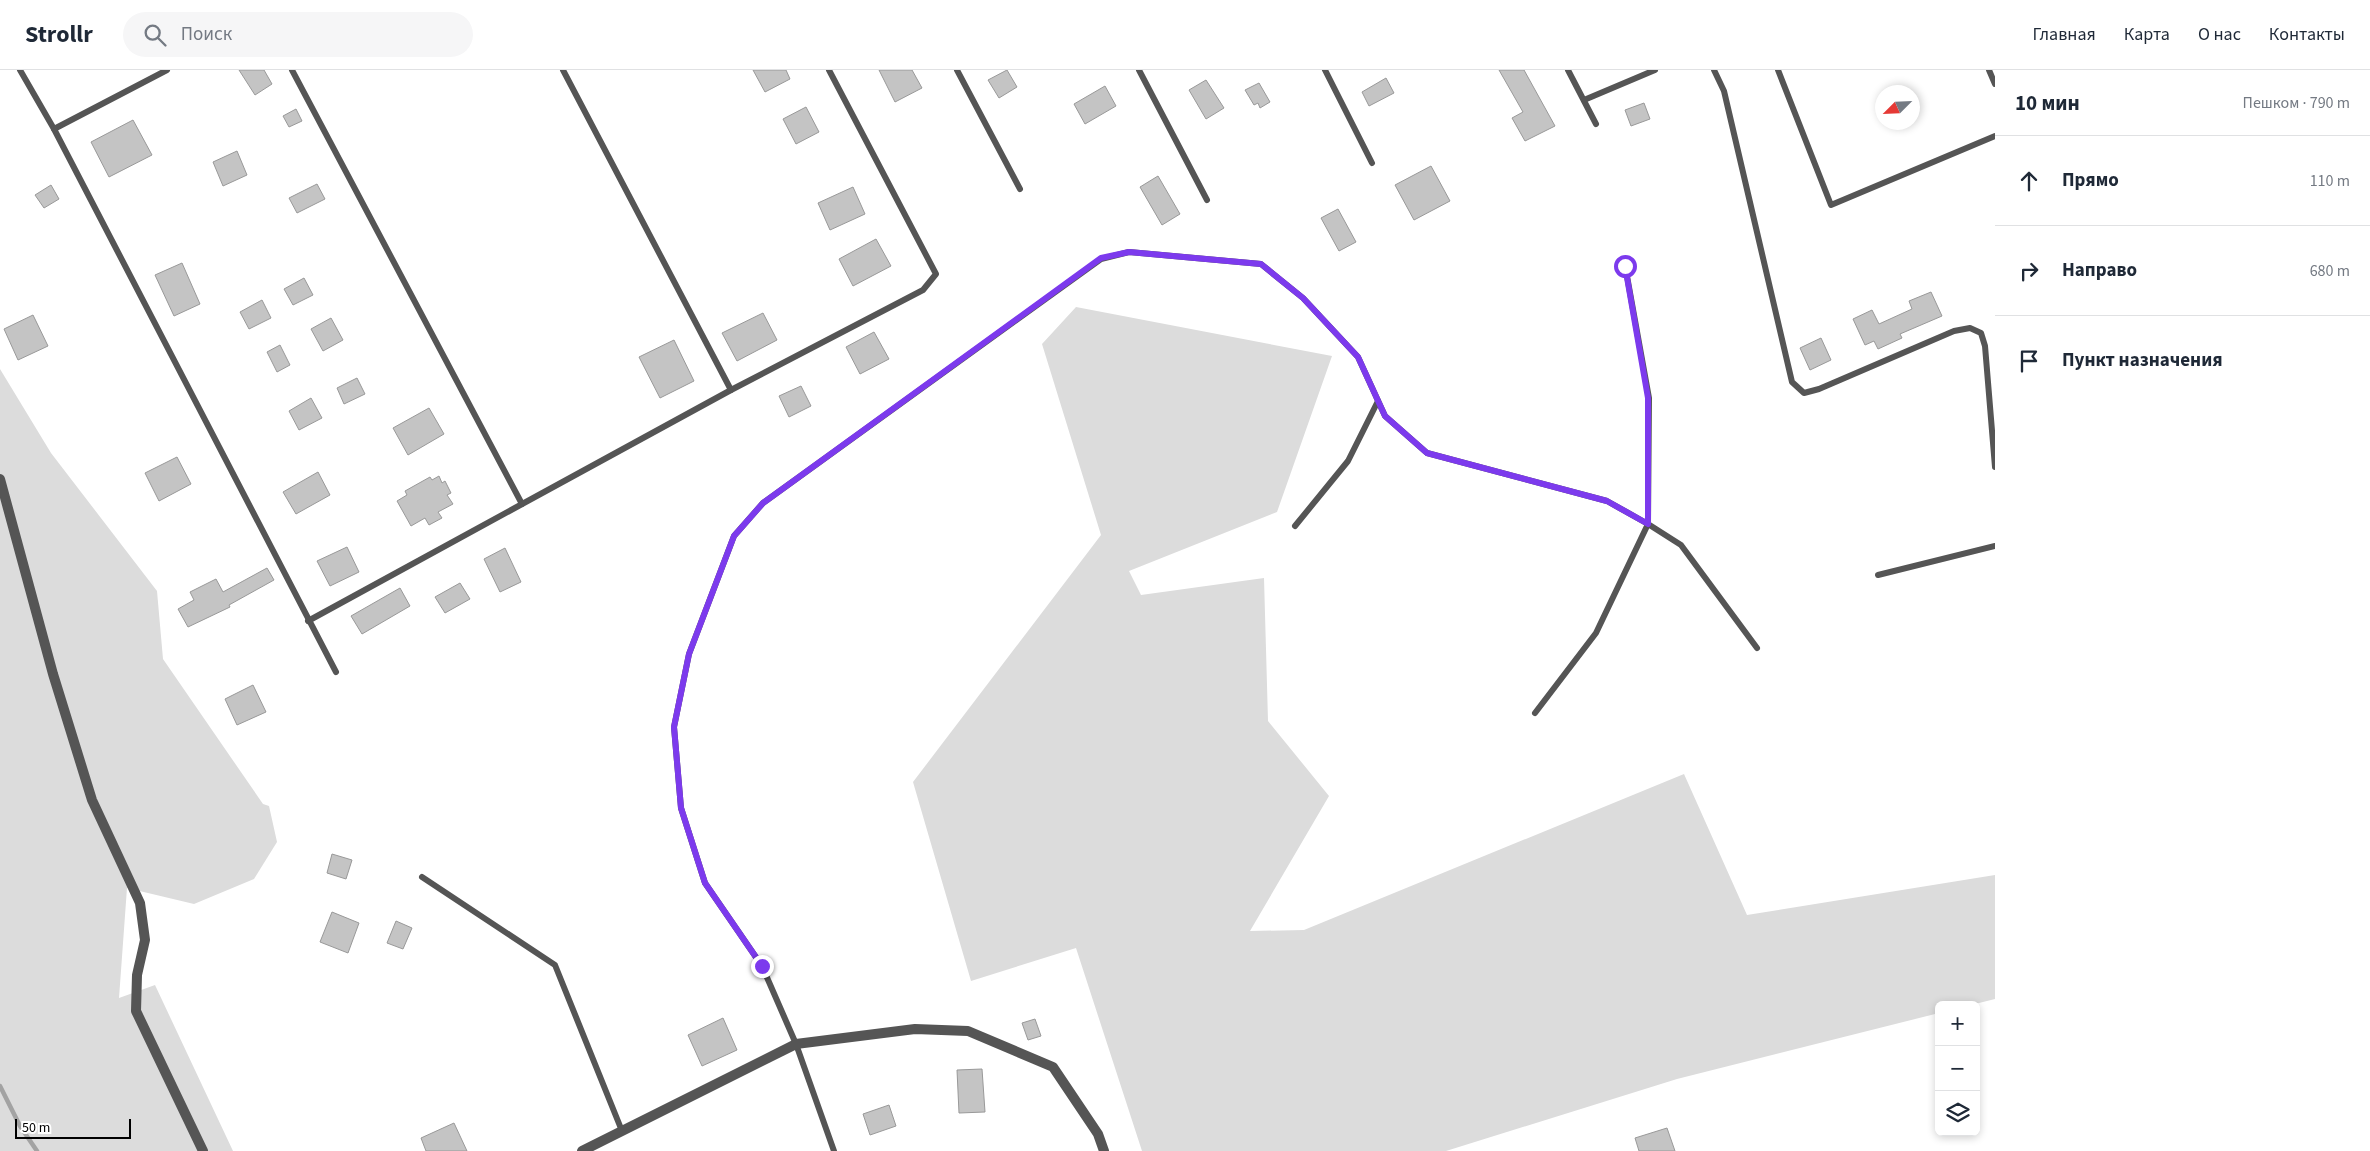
<!DOCTYPE html>
<html lang="ru">
<meta charset="utf-8">
<style>
:root{--surface:#fff;--page:#f6f6f7;--text:#1f2937;--muted:#747a83;--line:#e0e1e3}
body{margin:0;font-family:"Source Sans 3",sans-serif;background:var(--page);color:var(--text)}
.controls{position:absolute;right:15px;bottom:15px;display:grid;overflow:hidden;border-radius:8px;box-shadow:0 2px 8px #0003}
.controls button{width:45px;height:45px;display:grid;place-items:center;padding:0;border:0;border-bottom:1px solid var(--line);background:var(--surface);color:var(--text);font:25px sans-serif}
.compass{position:absolute;left:1875px;top:15px;width:45px;height:45px;border-radius:50%;background:var(--surface);box-shadow:0 2px 8px #0003;rotate:246deg}
.scale{position:absolute;left:15px;bottom:12px;width:116px;box-sizing:border-box;padding-left:5px;border:2px solid #000;border-top:0;font-size:14px;line-height:18px;white-space:nowrap;color:#000;-webkit-text-stroke:4px #fff;paint-order:stroke}
.stop{position:absolute;width:15px;height:15px;margin:-11px;border:4px solid #7c3aed;border-radius:50%;background:#fff}
.stop.end{background:#7c3aed;border-color:#fff;box-shadow:0 1px 5px #0008}
.list{margin:0;padding:0;list-style:none}
h2{display:flex;justify-content:space-between;align-items:center;height:65px;margin:0;padding:0 20px;font-size:21px}
h2 small{font-size:16px;font-weight:400;color:var(--muted)}
.list li{display:grid;grid-template-columns:32px 1fr auto;gap:15px;align-items:center;box-sizing:border-box;height:90px;padding:0 20px;border-top:1px solid var(--line)}
.list b{display:block;font-size:19px;white-space:nowrap}
.list em{font-size:16px;font-style:normal;color:var(--muted)}
.icon{flex:none;width:28px;height:28px;fill:none;stroke:currentColor;stroke-width:2;stroke-linecap:round;stroke-linejoin:round}
.map{position:relative;flex:none;width:1995px;height:1081px;overflow:hidden}
header{display:flex;align-items:center;gap:30px;box-sizing:border-box;height:70px;padding:0 25px;background:var(--surface);border-bottom:1px solid var(--line)}
header strong{font-size:24px}
nav{display:flex;gap:28px;margin-inline-start:auto;font-size:18px}
.search{width:350px;height:45px;background:var(--page);display:flex;align-items:center;gap:12px;box-sizing:border-box;padding:0 18px;border-radius:28px;color:var(--muted);font-size:19px}
main{display:flex}
aside{flex:1;background:var(--surface)}
.map>svg:first-child{display:block}
.green{fill:#dcdcdc}
.lines{fill:none;stroke-linecap:round;stroke-linejoin:round}
.stream{stroke:#a3a3a3;stroke-width:4.5}
.building{fill:#c4c4c4;stroke:#999}
.lane{stroke:#555;stroke-width:6}
.street{stroke:#555;stroke-width:10}
.route{stroke:#7c3aed;stroke-width:6}
</style>
<header>
<strong>Strollr</strong>
<div class="search"><svg class="icon" aria-label="search" viewBox="0 0 24 24"><circle cx="10" cy="10" r="6"/><path d="M15 15l6 6"/></svg>Поиск</div>
<nav><a>Главная</a><a>Карта</a><a>О нас</a><a>Контакты</a></nav>
</header>
<main>
<div class="map">
<svg width="1995" height="1081" viewBox="0 0 1995 1081">
<rect width="100%" height="100%" fill="#fff"/>
<g class="green">
<path d="M 1076,237 L 1332,286 L 1277,442 L 1129,501 L 1141,525 L 1264,508 L 1268,651 L 1329,726 L 1250,861 L 1304,860 L 1684,704 L 1747,845 L 1995,805 L 1995,929 L 1971,935 L 1939,935 L 1939,943 L 1677,1009 L 1446,1081 L 1142,1081 L 1076,878 L 971,911 L 913,712 L 1101,465 L 1042,274 Z"/>
<path d="M 0,299 L 51,383 L 157,521 L 163,589 L 263,734 L 269,736 L 277,772 L 254,809 L 194,834 L 127,818 L 119,928 L 155,915 L 233,1081 L 0,1081 Z"/>
</g>
<g class="lines">
<path class="stream" d="M 0,1016 L 20,1056 L 37,1081"/>
</g>
<g class="building">
<path d="M 239,0 L 264,0 L 272,14 L 255,25 Z"/>
<path d="M 753,0 L 786,0 L 790,9 L 765,22 Z"/>
<path d="M 879,0 L 912,0 L 922,18 L 895,32 Z"/>
<path d="M 1007,0 L 1017,17 L 999,28 L 988,10 Z"/>
<path d="M 1499,0 L 1524,0 L 1555,56 L 1525,71 L 1512,48 L 1523,42 Z"/>
<path d="M 1386,8 L 1394,23 L 1369,36 L 1362,22 Z"/>
<path d="M 1206,10 L 1224,38 L 1206,49 L 1189,20 Z"/>
<path d="M 1259,13 L 1270,32 L 1260,38 L 1258,33 L 1254,35 L 1245,20 Z"/>
<path d="M 1105,16 L 1116,36 L 1085,54 L 1074,34 Z"/>
<path d="M 1644,33 L 1650,49 L 1631,56 L 1625,40 Z"/>
<path d="M 806,37 L 819,62 L 796,74 L 783,49 Z"/>
<path d="M 296,39 L 302,51 L 289,57 L 283,46 Z"/>
<path d="M 133,50 L 152,85 L 109,107 L 91,72 Z"/>
<path d="M 237,81 L 247,105 L 223,116 L 213,92 Z"/>
<path d="M 1431,96 L 1450,131 L 1414,150 L 1395,115 Z"/>
<path d="M 1158,106 L 1180,144 L 1162,155 L 1140,117 Z"/>
<path d="M 317,114 L 325,129 L 297,143 L 289,128 Z"/>
<path d="M 51,115 L 59,129 L 44,138 L 35,125 Z"/>
<path d="M 853,117 L 865,144 L 830,160 L 818,133 Z"/>
<path d="M 1338,139 L 1356,172 L 1339,181 L 1321,148 Z"/>
<path d="M 876,169 L 891,196 L 853,216 L 839,189 Z"/>
<path d="M 182,193 L 200,234 L 174,246 L 155,205 Z"/>
<path d="M 304,208 L 313,225 L 293,235 L 284,219 Z"/>
<path d="M 1931,222 L 1942,246 L 1900,264 L 1902,268 L 1878,279 L 1874,271 L 1865,275 L 1853,249 L 1872,240 L 1879,254 L 1912,239 L 1909,231 Z"/>
<path d="M 262,230 L 271,248 L 249,259 L 240,242 Z"/>
<path d="M 763,243 L 777,270 L 737,291 L 722,263 Z"/>
<path d="M 33,245 L 48,276 L 18,290 L 4,259 Z"/>
<path d="M 331,248 L 343,270 L 323,281 L 311,259 Z"/>
<path d="M 874,262 L 889,289 L 860,304 L 846,277 Z"/>
<path d="M 1821,268 L 1831,290 L 1810,300 L 1800,278 Z"/>
<path d="M 674,270 L 694,311 L 660,328 L 639,287 Z"/>
<path d="M 280,275 L 290,295 L 277,302 L 267,282 Z"/>
<path d="M 357,308 L 365,324 L 344,334 L 337,318 Z"/>
<path d="M 801,316 L 811,336 L 789,347 L 779,326 Z"/>
<path d="M 311,328 L 322,348 L 299,360 L 289,341 Z"/>
<path d="M 429,338 L 444,364 L 408,385 L 393,358 Z"/>
<path d="M 177,387 L 191,414 L 159,431 L 145,403 Z"/>
<path d="M 318,402 L 330,425 L 296,444 L 283,422 Z"/>
<path d="M 439,406 L 442,413 L 445,411 L 451,423 L 447,425 L 453,434 L 438,442 L 442,448 L 429,455 L 425,448 L 411,456 L 397,431 L 407,425 L 405,421 L 430,407 L 432,410 Z"/>
<path d="M 347,477 L 359,502 L 330,516 L 317,491 Z"/>
<path d="M 505,478 L 521,512 L 500,522 L 484,489 Z"/>
<path d="M 267,498 L 274,510 L 229,535 L 230,537 L 188,557 L 178,539 L 194,530 L 190,522 L 216,509 L 223,522 Z"/>
<path d="M 460,513 L 470,529 L 445,543 L 435,527 Z"/>
<path d="M 400,518 L 410,536 L 362,564 L 351,546 Z"/>
<path d="M 253,615 L 266,642 L 237,655 L 225,629 Z"/>
<path d="M 332,784 L 352,790 L 346,809 L 327,803 Z"/>
<path d="M 332,842 L 359,853 L 348,883 L 320,872 Z"/>
<path d="M 396,851 L 412,858 L 403,879 L 387,873 Z"/>
<path d="M 723,948 L 737,980 L 702,996 L 688,965 Z"/>
<path d="M 1035,949 L 1041,966 L 1028,970 L 1022,953 Z"/>
<path d="M 982,999 L 985,1042 L 959,1043 L 957,1000 Z"/>
<path d="M 889,1035 L 896,1056 L 870,1065 L 863,1044 Z"/>
<path d="M 454,1053 L 467,1081 L 426,1081 L 421,1068 Z"/>
<path d="M 1667,1058 L 1675,1081 L 1639,1081 L 1635,1068 Z"/>
</g>
<g class="lines">
<g class="lane">
<path d="M 20,0 L 54,59 L 336,602"/>
<path d="M 292,0 L 522,434"/>
<path d="M 563,0 L 731,320"/>
<path d="M 957,0 L 1020,119"/>
<path d="M 1139,0 L 1207,130"/>
<path d="M 1325,0 L 1372,93"/>
<path d="M 1568,0 L 1596,54"/>
<path d="M 1714,0 L 1724,21 L 1792,312 L 1804,323 L 1819,319 L 1954,261 L 1970,258 L 1981,263 L 1985,276 L 1995,397"/>
<path d="M 1778,0 L 1831,135 L 1995,66"/>
<path d="M 1989,0 L 1995,14"/>
<path d="M 1584,30 L 1655,0"/>
<path d="M 54,59 L 167,0"/>
<path d="M 1295,456 L 1348,391 L 1378,331"/>
<path d="M 1878,505 L 1995,476"/>
<path d="M 308,551 L 731,320 L 923,220 L 936,204 L 829,0"/>
<path d="M 1535,643 L 1596,563 L 1648,454 L 1649,328 L 1625,195"/>
<path d="M 422,807 L 555,895 L 622,1061"/>
<path d="M 834,1081 L 796,974 L 762,896 L 705,813 L 681,738 L 674,657 L 689,584 L 734,466 L 763,433 L 1101,189 L 1129,182 L 1261,194 L 1303,228 L 1358,287 L 1385,346 L 1427,383 L 1607,431 L 1648,454 L 1681,475 L 1757,578"/>
</g>
<g class="street">
<path d="M 0,409 L 53,604 L 92,730 L 140,833 L 145,870 L 137,905 L 136,941 L 203,1081"/>
<path d="M 582,1081 L 796,974 L 915,959 L 968,961 L 1053,997 L 1098,1064 L 1104,1081"/>
</g>
</g>
<g class="lines">
<path class="route" d="M 762,896 L 705,813 L 681,738 L 674,657 L 689,584 L 734,466 L 763,433 L 1101,188 L 1129,182 L 1261,194 L 1303,228 L 1358,287 L 1385,346 L 1427,383 L 1607,431 L 1648,454 L 1648,328 L 1625,196"/>
</g>
</svg>
<div class="controls">
<button>+</button>
<button>−</button>
<button><svg class="icon" aria-label="layers" viewBox="0 0 24 24"><path d="M12 4l9 5-9 5-9-5zM3 14l9 5 9-5"/></svg></button>
</div>
<svg class="compass" viewBox="-18 -18 36 36"><path d="M0-13l5 13h-10z" fill="#e53935"/><path d="M0 13l5-13h-10z" fill="#747a83"/></svg>
<div class="scale">50 m</div>
<div class="stop" style="left:1625px;top:196px"></div>
<div class="stop end" style="left:762px;top:896px"></div>
</div>
<aside>
<h2>10 мин<small>Пешком · 790 m</small></h2>
<ul class="list">
<li><svg class="icon" aria-label="ahead" viewBox="0 0 24 24"><path d="M12 20V5M6 11l6-6 6 6"/></svg><div><b>Прямо</b></div><em>110 m</em></li>
<li><svg class="icon" aria-label="right" viewBox="0 0 24 24"><path d="M7 20v-9h11M14 6l5 5-5 5"/></svg><div><b>Направо</b></div><em>680 m</em></li>
<li><svg class="icon" aria-label="arrive" viewBox="0 0 24 24"><path d="M6 21V4h12l-3 4 3 4H6"/></svg><div><b>Пункт назначения</b></div></li>
</ul>
</aside>
</main>
